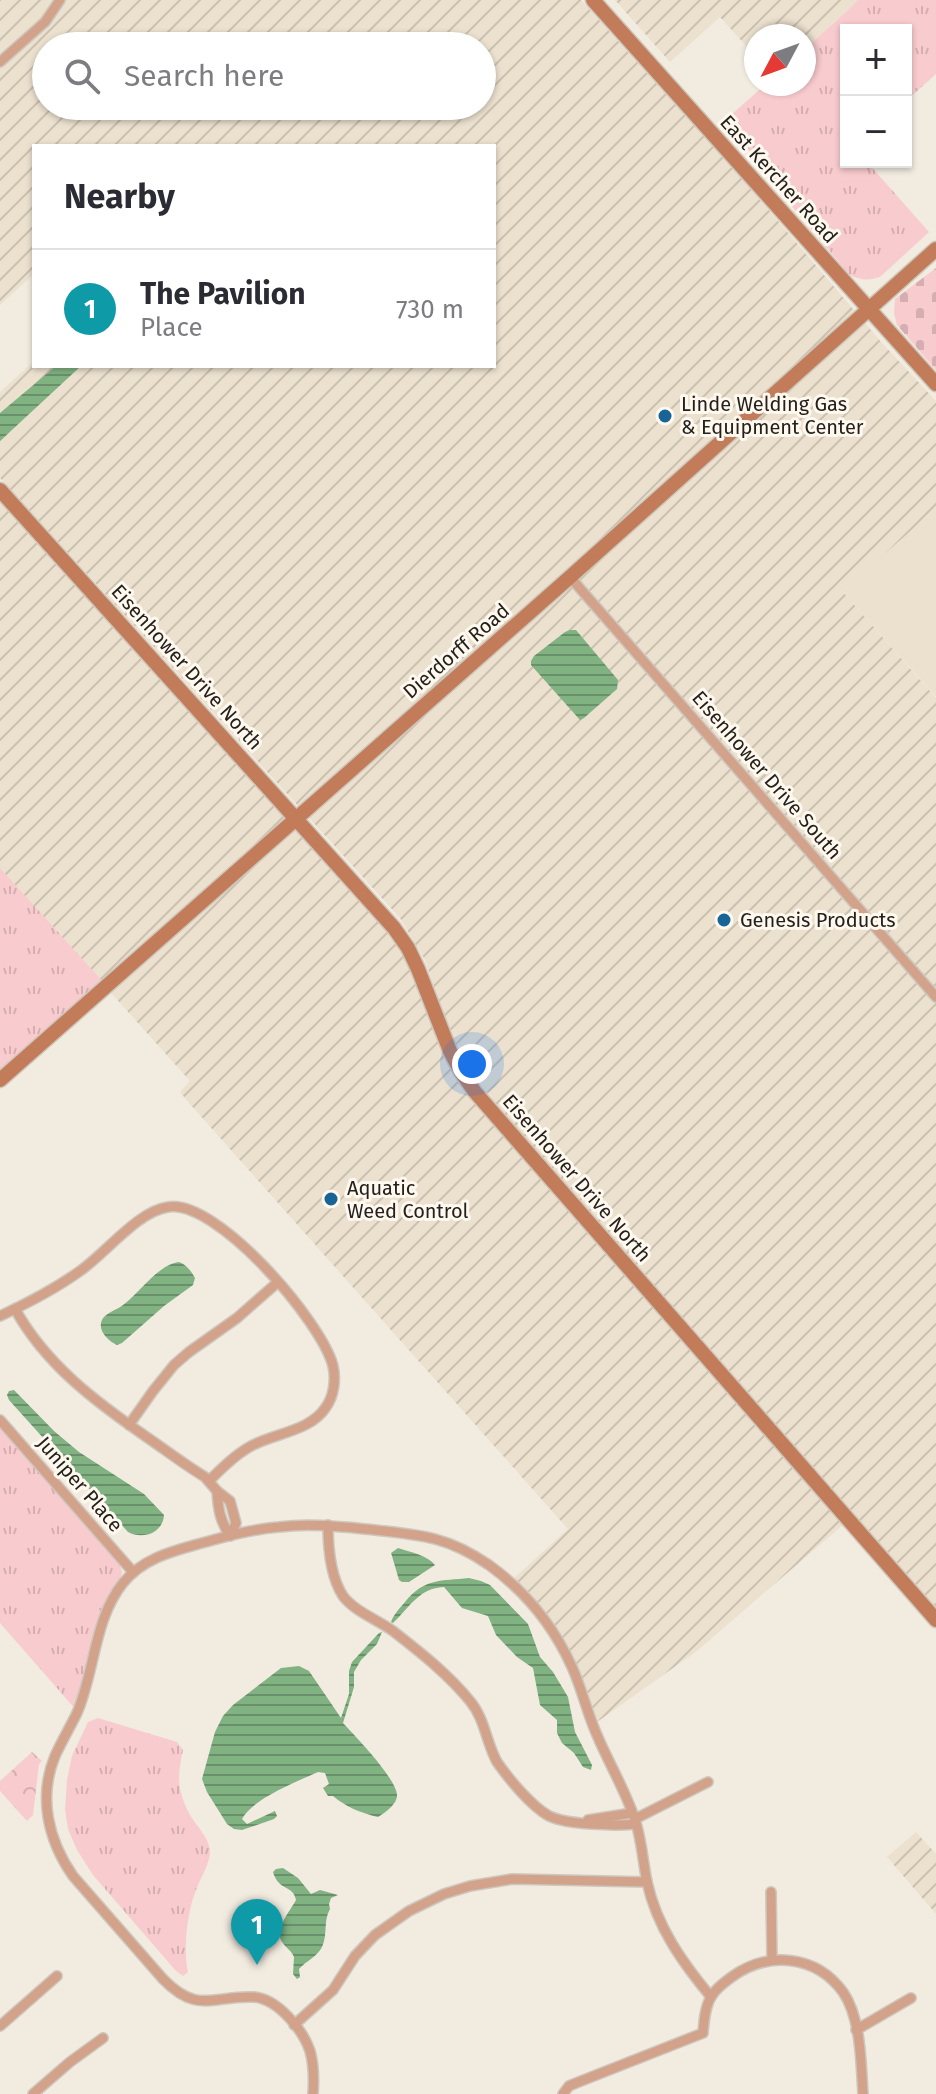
<!DOCTYPE html>
<meta charset="utf-8">
<style>
:root{--surface:#fff;--page:#f2f2f3;--text:#2b2b33;--muted:#7c7c81;--line:#e1e1e2;--accent:#2563eb}
body{margin:0;font-family:"Fira Sans",sans-serif;background:var(--page);color:var(--text)}
.controls{position:absolute;right:24px;top:24px;display:grid;overflow:hidden;border-radius:0px;box-shadow:0 2px 6px #0004}
.controls button{width:72px;height:72px;display:grid;place-items:center;padding:0;border:0;border-bottom:2px solid var(--line);background:var(--surface);color:var(--text);font:40px sans-serif}
.compass{position:absolute;left:744px;top:24px;width:72px;height:72px;border-radius:50%;background:var(--surface);box-shadow:0 2px 6px #0004;rotate:229deg}
.you{position:absolute;left:472px;top:1064px;width:28px;height:28px;margin:-20px;border:6px solid #fff;border-radius:50%;background:#1a73e8;box-shadow:0 0 0 12px #1a73e833}
.badge{display:grid;place-items:center;width:52px;height:52px;border-radius:50%;background:var(--accent);color:#fff;font-size:26px;font-weight:700}
.pin{position:absolute;translate:-50% -66px;filter:drop-shadow(0 2px 4px #0008)}
.pin::after{content:'';position:absolute;top:42px;width:28px;height:24px;background:inherit;clip-path:polygon(0 0,100% 0,50% 100%)}
.list{margin:0;padding:0;list-style:none}
h2{display:flex;justify-content:space-between;align-items:center;height:104px;margin:0;padding:0 32px;font-size:34px}
h2 small{font-size:26px;font-weight:400;color:var(--muted)}
.list li{display:grid;grid-template-columns:52px 1fr auto;gap:24px;align-items:center;box-sizing:border-box;height:120px;padding:0 32px;border-top:2px solid var(--line)}
.list b{display:block;font-size:30px;white-space:nowrap}
.list p{margin:0;font-size:26px;white-space:nowrap;color:var(--muted)}
.list em{font-size:26px;font-style:normal;color:var(--muted)}
.icon{flex:none;width:44px;height:44px;fill:none;stroke:currentColor;stroke-width:2;stroke-linecap:round;stroke-linejoin:round}
.map{position:relative;flex:none;width:936px;height:2094px;overflow:hidden}
.search{position:absolute;background:var(--surface);box-shadow:0 2px 6px #0004;left:32px;top:32px;width:464px;height:88px;display:flex;align-items:center;gap:20px;box-sizing:border-box;padding:0 28px;border-radius:44px;color:var(--muted);font-size:30px}
.panel{position:absolute;background:var(--surface);box-shadow:0 2px 6px #0004;left:32px;top:144px;width:464px;height:224px;border-radius:0px}
.map>svg:first-child{display:block}
.built{fill:#ece1cf}
.industrial{fill:url(#industrial-furrows);fill-rule:evenodd}
.grass{fill:url(#grass-tufts)}
.cemetery{fill:url(#cemetery-stones)}
.park{fill:url(#park-crowns)}
.water{fill:url(#water-rules)}
.lines{fill:none;stroke-linecap:round;stroke-linejoin:round}
.street-casing{stroke:#cdc7bd;stroke-width:12}
.secondary-casing{stroke:#cdc7bd;stroke-width:17}
.street{stroke:#d3a28b;stroke-width:9}
.secondary{stroke:#c37c5a;stroke-width:14}
.poi-dot{fill:#186497;stroke:#fef8ef;stroke-width:3}
.labels{text-anchor:middle;stroke-width:6;stroke-linejoin:round;paint-order:stroke}
.street-label{font-size:20px;fill:#24211d;stroke:#fef8ef}
.poi-label{font-size:20px;fill:#24211d;stroke:#fef8ef;text-anchor:start}
</style>
<div class="map">
<svg width="936" height="2094" viewBox="0 0 936 2094">
<defs>
<pattern id="industrial-furrows" width="10" height="10" patternUnits="userSpaceOnUse" patternTransform="scale(2)"><rect width="10" height="10" fill="#ece1cf"/><path d="M-1 1l2-2M0 10L10 0M9 11l2-2" fill="none" stroke="#cac1b1"/></pattern>
<pattern id="grass-tufts" width="24" height="20" patternUnits="userSpaceOnUse" patternTransform="scale(2)"><rect width="24" height="20" fill="#f8cbce"/><path d="M3 7l-1-3M5 7V3M7 7l1-3M15 17l-1-3M17 17v-4M19 17l1-3" fill="none" stroke="#d4aeb0"/></pattern>
<pattern id="cemetery-stones" width="16" height="16" patternUnits="userSpaceOnUse" patternTransform="scale(2)"><rect width="16" height="16" fill="#f8cbce"/><path d="M2 7V4a2 2 0 0 1 4 0v3zM10 15v-3a2 2 0 0 1 4 0v3z" fill="#d4aeb0"/></pattern>
<pattern id="park-crowns" width="20" height="18" patternUnits="userSpaceOnUse" patternTransform="scale(2)"><rect width="20" height="18" fill="#f8cbce"/><path d="M2 6a3 3 0 1 1 6 0M12 15a3 3 0 1 1 6 0" fill="none" stroke="#d4aeb0"/></pattern>
<pattern id="water-rules" width="6" height="5" patternUnits="userSpaceOnUse" patternTransform="scale(2)"><rect width="6" height="5" fill="#80b282"/><path d="M0 2.5h6" fill="none" stroke="#69906a"/></pattern>
</defs>
<rect width="100%" height="100%" fill="#f2ebe0"/>
<path class="built" d="M 936,509 L 936,697 L 842,591 Z"/>
<g class="industrial">
<path d="M 0,0 L 581,0 L 743,180 L 882,343 L 936,401 L 936,509 L 842,591 L 936,698 L 936,1607 L 485,1094 L 457,1055 L 425,960 L 400,918 L 0,478 L 0,392 L 34,361 L 34,366 L 494,366 L 494,146 L 34,146 L 34,274 L 0,305 ZM 46,46 L 482,46 L 482,106 L 46,106 Z"/>
<path d="M 615,0 L 859,0 L 804,50 L 804,36 L 756,36 L 756,57 L 720,17 L 670,62 Z"/>
<path d="M 0,490 L 394,928 L 450,1052 L 844,1524 L 697,1651 L 597,1722 L 567,1646 L 545,1613 L 513,1579 L 568,1529 L 189,1103 L 180,1092 L 190,1081 L 0,869 Z"/>
<path d="M 916,1832 L 936,1854 L 936,1914 L 887,1857 Z"/>
</g>
<g class="grass">
<path d="M 859,0 L 936,0 L 936,74 L 906,101 L 906,30 L 846,30 L 846,162 L 867,162 L 929,232 L 880,277 C 868,281 861,280 850,275 L 751,158 L 754,155 L 723,122 L 766,84 L 804,84 L 804,50 Z"/>
<path d="M 0,868 L 104,983 L 0,1074 Z"/>
<path d="M 0,1428 L 119,1563 L 122,1572 L 116,1593 L 77,1711 L 0,1623 Z"/>
<path d="M 98,1718 L 177,1742 L 183,1750 C 177,1777 177,1790 190,1815 C 197,1827 210,1838 210,1853 C 209,1866 199,1880 195,1893 C 187,1913 183,1951 188,1972 L 183,1976 L 176,1971 L 93,1875 L 77,1850 L 68,1829 L 65,1810 L 67,1780 L 72,1756 L 88,1722 Z"/>
</g>
<path class="cemetery" d="M 936,268 L 936,370 L 897,325 L 894,313 L 895,299 Z"/>
<path class="park" d="M 32,1752 L 42,1761 L 39,1764 L 33,1815 L 27,1821 L 0,1791 L 0,1781 Z"/>
<g class="water">
<path d="M 56,366 L 81,366 L 0,441 L 0,413 Z"/>
<path d="M 570,630 L 576,630 L 618,680 L 617,689 L 584,718 L 580,720 L 531,665 L 531,661 L 534,656 L 565,632 Z"/>
<path d="M 179,1262 C 187,1265 191,1271 195,1278 L 193,1285 L 164,1306 L 122,1343 L 117,1345 C 108,1341 97,1330 102,1320 C 105,1313 117,1310 123,1305 C 140,1293 157,1265 179,1262 Z"/>
<path d="M 14,1390 L 54,1431 L 79,1452 L 144,1494 L 164,1515 C 163,1533 143,1540 128,1532 L 9,1400 L 7,1395 L 9,1391 Z"/>
<path d="M 398,1548 C 410,1552 427,1555 435,1565 L 409,1582 L 402,1582 L 399,1580 L 392,1556 L 391,1553 Z"/>
<path d="M 469,1578 L 481,1581 L 490,1585 L 528,1624 L 540,1657 L 553,1672 L 568,1697 L 575,1732 L 592,1765 L 591,1770 L 583,1767 L 574,1753 L 562,1743 L 557,1733 L 557,1720 L 540,1705 L 533,1668 L 517,1657 L 496,1635 L 488,1616 L 462,1608 L 444,1587 C 419,1588 410,1607 393,1623 L 391,1622 C 394,1614 400,1608 405,1602 C 424,1578 441,1581 469,1578 Z"/>
<path d="M 382,1632 L 377,1644 L 361,1660 L 354,1672 L 354,1687 L 343,1723 C 356,1737 394,1776 397,1794 C 398,1804 385,1813 378,1817 C 361,1813 346,1807 333,1796 L 328,1796 L 323,1788 L 329,1784 L 325,1773 L 318,1772 C 298,1781 252,1799 242,1819 L 247,1824 L 275,1811 L 277,1816 L 274,1819 L 242,1830 L 234,1829 L 227,1824 L 207,1792 L 202,1779 L 215,1732 L 223,1716 L 233,1705 L 281,1668 L 299,1666 L 309,1671 L 341,1718 L 349,1694 L 349,1671 L 352,1662 L 379,1633 Z"/>
<path d="M 283,1868 L 298,1878 L 311,1894 L 320,1890 L 338,1895 L 331,1898 L 329,1904 L 330,1909 C 323,1921 328,1934 322,1947 C 317,1957 306,1961 299,1969 L 300,1977 L 297,1979 L 293,1974 L 294,1957 C 291,1950 286,1948 282,1942 C 274,1929 290,1911 296,1900 C 293,1884 279,1892 273,1872 L 276,1869 Z"/>
</g>
<g class="lines">
<defs>
<g id="street">
<path d="M 0,62 L 45,22 L 60,0"/>
<path d="M 570,577 L 936,997"/>
<path d="M 15,1309 C 46,1365 96,1402 148,1438 C 167,1451 185,1465 205,1477 L 217,1491"/>
<path d="M 0,1316 C 28,1303 55,1289 80,1271 C 106,1253 138,1211 168,1207 C 217,1199 322,1322 333,1366 C 336,1379 334,1396 326,1407 C 311,1431 275,1433 251,1446 C 235,1455 222,1468 209,1481"/>
<path d="M 0,1420 L 133,1572"/>
<path d="M 129,1425 L 153,1391 L 174,1365 L 189,1352 L 237,1318 L 278,1282"/>
<path d="M 217,1491 L 230,1501 L 236,1523 L 230,1536 C 220,1521 218,1508 217,1491 Z"/>
<path d="M 328,1525 C 328,1548 330,1576 343,1596 C 354,1611 378,1620 393,1631 C 420,1652 448,1674 470,1701 C 485,1719 486,1742 497,1762 C 509,1779 531,1806 549,1816 C 568,1825 615,1826 636,1824"/>
<path d="M 635,1819 L 708,1782"/>
<path d="M 588,1820 L 632,1813"/>
<path d="M 771,1892 L 772,1959"/>
<path d="M 294,2025 L 333,1990 L 355,1956 L 375,1935 L 409,1911 L 444,1894 L 470,1886 L 512,1879 L 647,1882"/>
<path d="M 0,2026 L 57,1976"/>
<path d="M 856,2030 L 911,1998"/>
<path d="M 33,2094 L 70,2062 L 103,2038"/>
<path d="M 313,2094 C 314,2080 314,2065 310,2051 C 303,2030 278,1999 254,1997 C 213,1995 198,2015 163,1979 L 73,1876 C 48,1840 38,1797 55,1756 C 62,1741 70,1727 77,1713 C 95,1671 94,1619 123,1583 C 143,1558 173,1551 202,1543 C 228,1536 253,1529 279,1527 C 311,1523 343,1527 375,1530 C 395,1532 416,1534 435,1539 C 454,1544 473,1554 489,1565 C 525,1591 554,1627 572,1667 C 582,1689 587,1713 597,1735 C 609,1764 627,1793 636,1823 C 642,1843 643,1862 647,1882 C 657,1927 682,1962 711,1997"/>
<path d="M 563,2094 L 569,2086 L 576,2083 L 703,2033 C 704,2021 705,2007 711,1997 C 715,1989 726,1981 733,1976 C 769,1951 816,1955 843,1992 C 861,2018 861,2063 863,2094"/>
</g>
<g id="secondary">
<path d="M 593,0 L 936,384"/>
<path d="M 0,490 L 394,928 L 408,948 L 418,969 L 450,1051 L 461,1072 L 475,1092 L 936,1620"/>
<path d="M 0,1080 L 570,577 L 936,249"/>
</g>
</defs>
<use href="#street" class="street-casing"/>
<use href="#secondary" class="secondary-casing"/>
<use href="#street" class="street"/>
<use href="#secondary" class="secondary"/>
</g>
<g class="poi-dot">
<circle cx="665" cy="416" r="8"/>
<circle cx="724" cy="920" r="8"/>
<circle cx="331" cy="1199" r="8"/>
</g>
<g class="labels">
<g class="street-label">
<text transform="translate(779 179) rotate(48)" y="7">East Kercher Road</text>
<text transform="translate(456 651) rotate(-41)" y="7">Dierdorff Road</text>
<text transform="translate(187 667) rotate(48)" y="7">Eisenhower Drive North</text>
<text transform="translate(767 775) rotate(49)" y="7">Eisenhower Drive South</text>
<text transform="translate(577 1178) rotate(49)" y="7">Eisenhower Drive North</text>
<text transform="translate(80 1484) rotate(49)" y="7">Juniper Place</text>
</g>
<g class="poi-label">
<text x="681" y="411">Linde Welding Gas<tspan x="681" dy="23">&amp; Equipment Center</tspan></text>
<text x="740" y="927">Genesis Products</text>
<text x="347" y="1195">Aquatic<tspan x="347" dy="23">Weed Control</tspan></text>
</g>
</g>
</svg>
<div class="controls">
<button>+</button>
<button>−</button>
</div>
<svg class="compass" viewBox="-18 -18 36 36"><path d="M0-13l5 13h-10z" fill="#e53935"/><path d="M0 13l5-13h-10z" fill="#7c7c81"/></svg>
<div class="you"></div>
<div class="pin badge" style="left:257px;top:1965px;background:#0f9aa8">1</div>
<div class="search"><svg class="icon" aria-label="search" viewBox="0 0 24 24"><circle cx="10" cy="10" r="6"/><path d="M15 15l6 6"/></svg>Search here</div>
<section class="panel">
<h2>Nearby<small></small></h2>
<ul class="list">
<li><span class="badge" style="background:#0f9aa8">1</span><div><b>The Pavilion</b><p>Place</p></div><em>730 m</em></li>
</ul>
</section>
</div>
